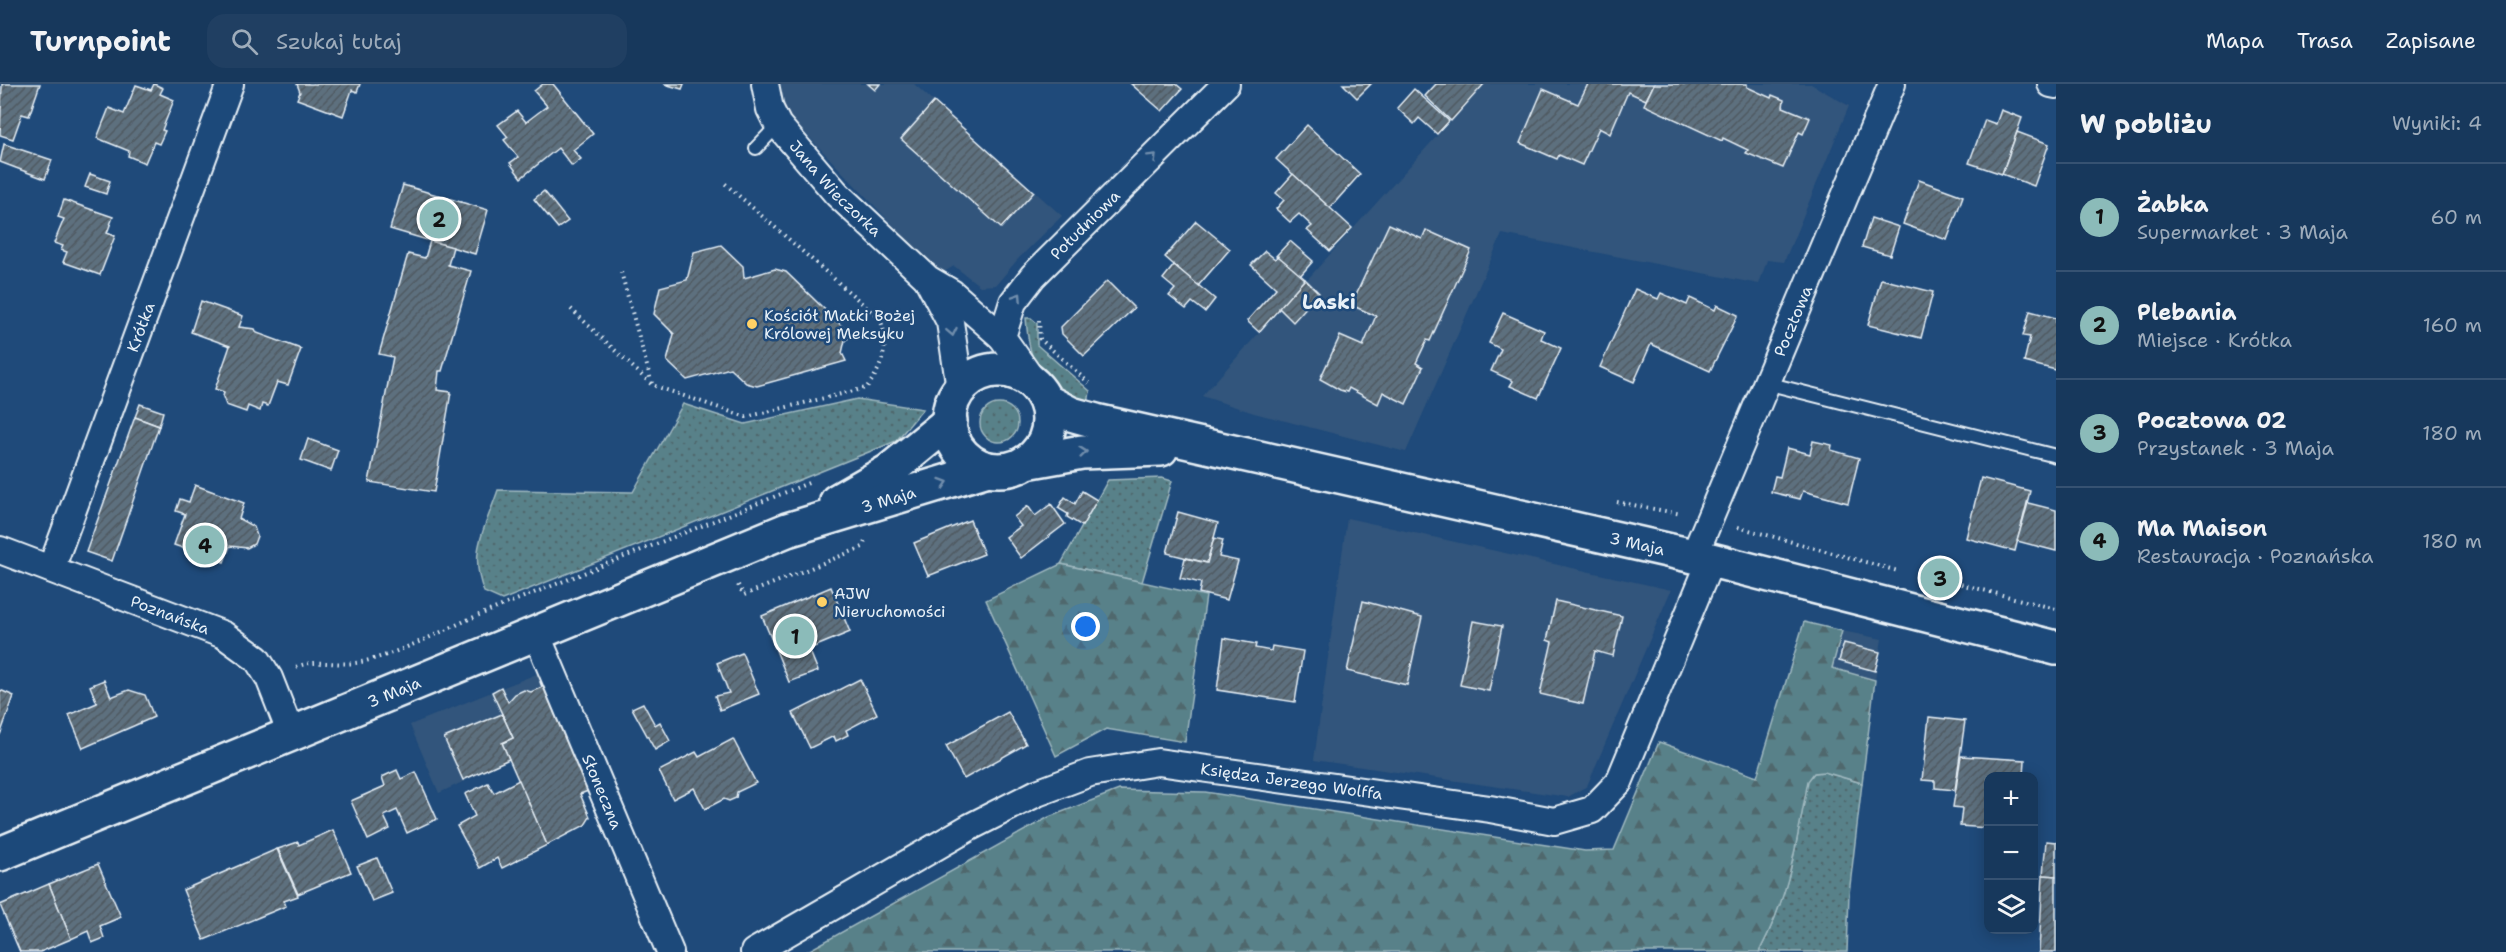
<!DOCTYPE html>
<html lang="pl">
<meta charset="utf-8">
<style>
:root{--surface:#17385c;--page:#203f62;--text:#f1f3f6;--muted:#9eacbb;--line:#365272;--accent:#8bbbb9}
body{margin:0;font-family:"Shantell Sans",sans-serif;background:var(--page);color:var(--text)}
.controls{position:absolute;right:18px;bottom:18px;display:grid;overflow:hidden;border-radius:12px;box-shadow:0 3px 15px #0003}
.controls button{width:54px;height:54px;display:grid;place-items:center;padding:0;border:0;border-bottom:2px solid var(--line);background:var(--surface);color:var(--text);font:30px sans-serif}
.you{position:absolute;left:1086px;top:543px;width:21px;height:21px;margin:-15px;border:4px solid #fff;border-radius:50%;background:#1a73e8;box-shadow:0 0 0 9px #1a73e833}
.badge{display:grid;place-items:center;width:39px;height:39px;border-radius:50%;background:var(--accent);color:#111;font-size:20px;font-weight:700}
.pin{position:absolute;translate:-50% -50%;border:3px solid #fff;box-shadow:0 2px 6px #0006}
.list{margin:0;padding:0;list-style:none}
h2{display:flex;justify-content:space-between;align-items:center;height:78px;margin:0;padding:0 24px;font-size:26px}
h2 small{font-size:20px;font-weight:400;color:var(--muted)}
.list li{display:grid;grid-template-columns:39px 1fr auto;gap:18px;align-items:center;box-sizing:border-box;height:108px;padding:0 24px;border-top:2px solid var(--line)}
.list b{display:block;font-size:22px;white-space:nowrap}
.list p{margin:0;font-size:20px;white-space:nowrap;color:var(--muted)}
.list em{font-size:20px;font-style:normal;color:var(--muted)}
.icon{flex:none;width:33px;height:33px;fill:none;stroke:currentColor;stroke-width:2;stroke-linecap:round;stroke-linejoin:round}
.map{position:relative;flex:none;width:2056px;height:868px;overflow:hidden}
header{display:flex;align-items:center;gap:36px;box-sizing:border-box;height:84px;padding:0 30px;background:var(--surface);border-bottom:2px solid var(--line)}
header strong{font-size:28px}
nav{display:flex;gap:33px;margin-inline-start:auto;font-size:21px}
.search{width:420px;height:54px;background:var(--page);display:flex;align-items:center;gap:15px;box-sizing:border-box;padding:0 21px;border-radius:18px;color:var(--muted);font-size:22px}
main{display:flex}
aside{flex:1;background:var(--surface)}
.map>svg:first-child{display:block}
.built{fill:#32557b}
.grass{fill:url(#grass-dots);stroke:#a0b9c0;stroke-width:1.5}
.forest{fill:url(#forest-firs);stroke:#a0b9c0;stroke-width:1.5}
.building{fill:url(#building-hatch);stroke:#e8f1f8;stroke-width:1.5}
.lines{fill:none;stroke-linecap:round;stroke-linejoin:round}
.lane-casing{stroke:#e8f1f8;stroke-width:16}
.street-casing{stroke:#e8f1f8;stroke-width:30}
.secondary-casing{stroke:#e8f1f8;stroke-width:38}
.path{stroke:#e8f1f8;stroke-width:4;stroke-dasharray:1.5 4.5;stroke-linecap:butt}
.lane{stroke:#1f4a7a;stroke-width:12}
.street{stroke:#1f4a7a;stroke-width:26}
.secondary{stroke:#1f4a7a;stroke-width:33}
.oneway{stroke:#6f8dac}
.poi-dot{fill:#ffd166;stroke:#1f4a7a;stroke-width:2}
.labels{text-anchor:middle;stroke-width:5;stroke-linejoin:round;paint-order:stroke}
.street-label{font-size:16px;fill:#e8f1f8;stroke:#1f4a7a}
.poi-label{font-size:16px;fill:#e8f1f8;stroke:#1f4a7a;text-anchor:start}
.quarter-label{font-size:20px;font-weight:bold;fill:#e8f1f8;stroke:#1f4a7a}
</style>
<header>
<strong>Turnpoint</strong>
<div class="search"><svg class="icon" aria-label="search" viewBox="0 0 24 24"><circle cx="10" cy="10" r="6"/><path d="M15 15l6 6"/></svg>Szukaj tutaj</div>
<nav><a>Mapa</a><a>Trasa</a><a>Zapisane</a></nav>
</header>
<main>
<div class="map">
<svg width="2056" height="868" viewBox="0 0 2056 868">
<defs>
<pattern id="grass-dots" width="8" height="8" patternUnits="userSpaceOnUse" patternTransform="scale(1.5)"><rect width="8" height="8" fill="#588189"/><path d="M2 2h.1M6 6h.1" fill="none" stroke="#50676d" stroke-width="1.8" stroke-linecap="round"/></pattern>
<pattern id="forest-firs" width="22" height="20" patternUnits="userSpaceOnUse" patternTransform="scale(1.5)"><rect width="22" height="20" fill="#588189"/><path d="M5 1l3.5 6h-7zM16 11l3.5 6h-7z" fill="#50676d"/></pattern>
<pattern id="building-hatch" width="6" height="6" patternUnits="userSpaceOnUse" patternTransform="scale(1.5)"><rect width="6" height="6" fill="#5d6f7e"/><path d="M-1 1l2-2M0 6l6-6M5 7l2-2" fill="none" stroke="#505a61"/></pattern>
</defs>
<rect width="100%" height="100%" fill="#1f4a7a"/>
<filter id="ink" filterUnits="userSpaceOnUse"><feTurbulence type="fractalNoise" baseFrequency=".0167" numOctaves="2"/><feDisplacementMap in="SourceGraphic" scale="12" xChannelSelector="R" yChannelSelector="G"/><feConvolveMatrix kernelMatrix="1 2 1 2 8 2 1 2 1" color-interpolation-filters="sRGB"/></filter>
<g filter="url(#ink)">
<g class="built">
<path d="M 775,0 L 914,0 L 1062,132 L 1018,175 L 996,201 L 980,202 L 954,182 L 942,189 L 931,181 L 789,32 Z"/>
<path d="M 1484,0 L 1811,0 L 1849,22 L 1784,178 L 1767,176 L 1759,200 L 1502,150 L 1406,368 L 1254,329 L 1202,312 Z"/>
<path d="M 1347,434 L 1671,506 L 1587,702 L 1568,713 L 1314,676 Z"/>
<path d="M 1842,547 L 1882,555 L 1875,596 L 1831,584 Z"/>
<path d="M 539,589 L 591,706 L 580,711 L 590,733 L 585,741 L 547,761 L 509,676 L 439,709 L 410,641 Z"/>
</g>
<g class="grass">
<path d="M 1026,234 L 1031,234 L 1037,239 L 1037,261 L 1090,307 L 1088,321 C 1041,299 1030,287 1026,234 Z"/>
<path d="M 857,315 L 923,325 L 896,357 L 502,516 L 484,508 C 468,467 485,445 498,406 L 633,408 L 683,320 L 745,340 Z"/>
<circle cx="999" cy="339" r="19"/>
<path d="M 1162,394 L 1172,397 L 1142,498 L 1061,480 L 1108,396 Z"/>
<path d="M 1824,688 L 1862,699 L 1849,810 L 1847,868 L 1759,868 C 1789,811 1797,760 1807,697 L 1814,689 Z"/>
</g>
<g class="forest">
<path d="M 1061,480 L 1206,512 L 1185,658 L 1106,645 L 1056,672 L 986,516 Z"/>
<path d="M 1804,538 L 1842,547 L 1832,584 L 1875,596 L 1862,699 L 1824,688 L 1814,689 L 1808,697 C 1796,761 1790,810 1759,868 L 806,868 L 1049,733 L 1119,706 L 1205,708 L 1585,767 L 1614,766 L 1659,658 L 1757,693 Z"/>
</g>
<g class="building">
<path d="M 2,0 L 40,0 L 29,32 L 22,30 L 13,55 L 0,51 Z"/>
<path d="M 154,0 L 163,4 L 160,10 L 174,16 L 162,46 L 165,47 L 159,60 L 154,58 L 145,79 L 128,72 L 129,67 L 97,54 L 109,24 L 124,30 L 136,1 L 151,6 Z"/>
<path d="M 297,0 L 360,0 L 357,8 L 352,6 L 343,32 L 297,15 L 300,8 Z"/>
<path d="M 543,0 L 553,0 L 593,50 L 573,66 L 581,75 L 572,82 L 558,64 L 521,94 L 510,79 L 518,73 L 504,56 L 508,53 L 498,41 L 517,27 L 526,38 L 547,22 L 534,7 Z"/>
<path d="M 664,0 L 684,0 L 682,5 Z"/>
<path d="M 868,0 L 880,0 L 875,6 Z"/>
<path d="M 1131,0 L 1176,0 L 1182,5 L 1162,27 Z"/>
<path d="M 1343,0 L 1371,0 L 1357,14 Z"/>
<path d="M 1436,0 L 1484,0 L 1451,37 L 1425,12 Z"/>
<path d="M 1588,0 L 1654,0 L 1646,16 L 1628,8 L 1610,50 L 1599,44 L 1582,81 L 1559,71 L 1557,75 L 1520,59 L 1543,5 L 1578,20 Z"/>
<path d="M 1654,0 L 1747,0 L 1747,3 L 1771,14 L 1772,11 L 1784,16 L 1783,23 L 1810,34 L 1803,50 L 1799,48 L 1783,84 L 1746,69 L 1748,66 L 1723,54 L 1722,57 L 1644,21 Z"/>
<path d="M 1414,5 L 1449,37 L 1437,50 L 1419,34 L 1414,40 L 1397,24 Z"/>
<path d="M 934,18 L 1034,108 L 1001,144 L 901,55 Z"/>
<path d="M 2001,26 L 2022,34 L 2002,90 L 1969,79 L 1985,36 L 1996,40 Z"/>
<path d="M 1307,41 L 1360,90 L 1330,124 L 1276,75 Z"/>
<path d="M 2017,48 L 2049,60 L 2034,102 L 2002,90 Z"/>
<path d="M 4,60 L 52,76 L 45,95 L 0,78 Z"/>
<path d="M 90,90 L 110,97 L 106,110 L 85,103 Z"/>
<path d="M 1293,90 L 1352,144 L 1330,167 L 1307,146 L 1312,142 L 1299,130 L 1290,138 L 1276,125 L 1284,116 L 1276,109 Z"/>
<path d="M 1919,96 L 1963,112 L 1947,156 L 1903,140 Z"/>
<path d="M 403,101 L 488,126 L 475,170 L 390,145 Z"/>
<path d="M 544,107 L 568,137 L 558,144 L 534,115 Z"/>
<path d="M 64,116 L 113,133 L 107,149 L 115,152 L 100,191 L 63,178 L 67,168 L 61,166 L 63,162 L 54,159 L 64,135 L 58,133 Z"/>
<path d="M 1871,134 L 1899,143 L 1890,171 L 1862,163 Z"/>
<path d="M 1196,137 L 1230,165 L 1198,202 L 1165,173 Z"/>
<path d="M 1389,140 L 1422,155 L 1426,146 L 1471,166 L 1430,257 L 1427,256 L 1416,279 L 1423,283 L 1406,320 L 1383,308 L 1378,320 L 1349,304 L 1347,308 L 1340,306 L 1320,295 L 1340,252 L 1363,262 L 1376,232 L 1351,221 Z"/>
<path d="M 430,157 L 453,163 L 448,181 L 471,187 L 442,287 L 439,287 L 437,306 L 451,308 L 434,408 L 369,398 L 393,273 L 379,270 L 408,170 L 425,174 Z"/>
<path d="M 1290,157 L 1313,177 L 1300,192 L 1276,172 Z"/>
<path d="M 721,161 L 743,182 L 744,194 L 775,185 L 786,188 L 852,252 L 845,256 L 842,269 L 846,277 L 757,302 L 746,299 L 730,284 L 687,296 L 667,277 L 674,250 L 654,230 L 660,203 L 687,196 L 694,168 Z"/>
<path d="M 1265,167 L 1275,175 L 1278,172 L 1305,195 L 1259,248 L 1247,237 L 1276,204 L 1251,181 Z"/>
<path d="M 1174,181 L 1215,215 L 1205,228 L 1192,218 L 1186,225 L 1169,212 L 1175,205 L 1163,195 Z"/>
<path d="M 1305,195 L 1319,209 L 1293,238 L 1279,224 Z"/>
<path d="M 1881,195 L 1933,208 L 1921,254 L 1868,241 Z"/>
<path d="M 1107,197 L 1134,224 L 1084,272 L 1062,250 L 1061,243 Z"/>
<path d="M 1635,205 L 1658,215 L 1661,209 L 1687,221 L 1690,214 L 1715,226 L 1717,221 L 1738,231 L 1710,287 L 1651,260 L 1634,298 L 1600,283 Z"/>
<path d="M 201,217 L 243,232 L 239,243 L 255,245 L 257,249 L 301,265 L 288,301 L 277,298 L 268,322 L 262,320 L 260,327 L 248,322 L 246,328 L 226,321 L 223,313 L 224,308 L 215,305 L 230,262 L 191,248 Z"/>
<path d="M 2030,227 L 2056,234 L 2056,286 L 2024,278 L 2030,253 L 2023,252 Z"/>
<path d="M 1503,229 L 1544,247 L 1541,255 L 1561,264 L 1538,314 L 1510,302 L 1513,297 L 1491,287 L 1501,265 L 1489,259 Z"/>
<path d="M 140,320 L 163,328 L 159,342 L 135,333 Z"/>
<path d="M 135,333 L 159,342 L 112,477 L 86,468 Z"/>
<path d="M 308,355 L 338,366 L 331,387 L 301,376 Z"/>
<path d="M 1813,357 L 1832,361 L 1831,366 L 1859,374 L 1848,419 L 1803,407 L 1800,415 L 1771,408 L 1775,392 L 1780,393 L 1787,364 L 1810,370 Z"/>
<path d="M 1981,394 L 2030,407 L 2015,467 L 1966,454 Z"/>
<path d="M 195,401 L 244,419 L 239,435 L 254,443 L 257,452 L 254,460 L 247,464 L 230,462 L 224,478 L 174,461 L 185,430 L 176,427 L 180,415 L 189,418 Z"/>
<path d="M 1082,407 L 1097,416 L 1082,442 L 1067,433 L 1068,430 L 1058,424 L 1065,413 L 1075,420 Z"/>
<path d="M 2028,419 L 2056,426 L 2056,467 L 2017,457 Z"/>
<path d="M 1051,420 L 1065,440 L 1021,474 L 1006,453 L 1021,442 L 1014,433 L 1028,422 L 1035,432 Z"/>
<path d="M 1178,428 L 1218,439 L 1207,479 L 1167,469 Z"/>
<path d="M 970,436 L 984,470 L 928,492 L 914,459 Z"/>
<path d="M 1214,454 L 1223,456 L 1219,473 L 1238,477 L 1227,516 L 1199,509 L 1201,499 L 1180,494 L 1185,474 L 1207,479 Z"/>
<path d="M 831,503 L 850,548 L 809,565 L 818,587 L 789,598 L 762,532 Z"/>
<path d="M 1363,517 L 1422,533 L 1407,601 L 1347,587 Z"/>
<path d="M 1556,517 L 1622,532 L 1613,572 L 1595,567 L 1583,620 L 1540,610 L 1552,558 L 1547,556 Z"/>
<path d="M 1473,537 L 1502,542 L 1489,607 L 1460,601 Z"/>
<path d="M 1224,554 L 1256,560 L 1255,564 L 1271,567 L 1272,562 L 1303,567 L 1295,618 L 1217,606 Z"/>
<path d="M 1844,559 L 1880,568 L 1875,587 L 1839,577 Z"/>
<path d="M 742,569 L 759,610 L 720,626 L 715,612 L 729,609 L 717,579 Z"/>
<path d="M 860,595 L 877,630 L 846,646 L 848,651 L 836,657 L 834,652 L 810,664 L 793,629 Z"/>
<path d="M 104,596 L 111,613 L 129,606 L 145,611 L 154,633 L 83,664 L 69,631 L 97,619 L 90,602 Z"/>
<path d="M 540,598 L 542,598 L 591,706 L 580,710 L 590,733 L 585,741 L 547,761 L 502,659 L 513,654 L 492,608 L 501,603 L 508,618 L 515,610 L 524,606 L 531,608 L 542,603 Z"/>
<path d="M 0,606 L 14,612 L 0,651 Z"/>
<path d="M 643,619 L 655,641 L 660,638 L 670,657 L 655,666 L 632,624 Z"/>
<path d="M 1008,628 L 1026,660 L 964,695 L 946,662 Z"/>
<path d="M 502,630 L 513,654 L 502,659 L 509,675 L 463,696 L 444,654 Z"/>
<path d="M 1929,633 L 1965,637 L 1955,706 L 1935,704 L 1935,697 L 1922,696 Z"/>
<path d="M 733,655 L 756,699 L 737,708 L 736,714 L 729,717 L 724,715 L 705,725 L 694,704 L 673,715 L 659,687 L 696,668 L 699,673 Z"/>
<path d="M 1961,672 L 2025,676 L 2024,692 L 1988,692 L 1988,744 L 1960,742 L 1962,724 L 1953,723 Z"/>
<path d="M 397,686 L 401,695 L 416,688 L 437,735 L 407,749 L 397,726 L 384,732 L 390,745 L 368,756 L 351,717 L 385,702 L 382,693 Z"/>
<path d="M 519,696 L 547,761 L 502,784 L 497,774 L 480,784 L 457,742 L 475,732 L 465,710 L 488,699 L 494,709 Z"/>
<path d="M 333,746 L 351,788 L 298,810 L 278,765 L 298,758 L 299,761 Z"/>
<path d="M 2046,757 L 2056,758 L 2056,792 L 2043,791 Z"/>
<path d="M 277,765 L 298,812 L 284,817 L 286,822 L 204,856 L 183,806 Z"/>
<path d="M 377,774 L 392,809 L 372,817 L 357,782 Z"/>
<path d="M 98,780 L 121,833 L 100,842 L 104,854 L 92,859 L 88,847 L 71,855 L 49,800 Z"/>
<path d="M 2043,791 L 2056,792 L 2056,868 L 2039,868 Z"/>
<path d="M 49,800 L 71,855 L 40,868 L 20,868 L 0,821 Z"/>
</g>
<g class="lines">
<defs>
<g id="lane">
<path d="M 756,64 L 778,41"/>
<path d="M 1766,299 L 2056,372"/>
</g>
<g id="street">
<path id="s1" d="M 765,0 L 770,25 L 778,41 L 837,110 L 928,195 L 952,209 L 1002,253"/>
<path d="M 2051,0 L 2056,1"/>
<path d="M 928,196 L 950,238 L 960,305"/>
<path id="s2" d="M 1035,300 L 1002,253 L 1013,218 L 1033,192 L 1226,0"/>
<path id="s3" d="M 0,466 L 224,551 L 257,575 L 269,594 L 291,650"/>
<path id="s4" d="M 1694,472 L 1892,0"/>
<path id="s5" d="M 51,485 L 230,0"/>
<path id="s6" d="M 536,549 L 670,868"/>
<path id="s7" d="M 754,868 L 970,743 L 1037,709 L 1090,689 L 1158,678 L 1490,725 L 1554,737 L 1592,726 L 1619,698 L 1711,476"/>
</g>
<g id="secondary">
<circle cx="999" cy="336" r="50"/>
<path id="s8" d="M 1046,317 L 1071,330 L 1096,337 L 1711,476 L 2056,564"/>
<path d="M 1026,378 L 1082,368 L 1161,365"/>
<path d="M 837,417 L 889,387 L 950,337"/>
<path id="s9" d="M 0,770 L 787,446 L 988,385"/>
</g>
</defs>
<use href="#lane" class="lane-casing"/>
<use href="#street" class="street-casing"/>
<use href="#secondary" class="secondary-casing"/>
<g class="path">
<path d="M 621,188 L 652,300"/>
<path d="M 571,225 L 652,301 L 746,333 L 866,304 C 883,284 890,259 880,235 L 722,97"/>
<path d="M 1039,236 L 1040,255 L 1089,299"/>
<path d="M 1617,418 L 1681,430"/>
<path d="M 1738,443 L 1898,487"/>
<path d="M 1949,500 L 1960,500 L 2056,525"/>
<path d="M 738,501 L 744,511 L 863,463 L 865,457"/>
<path d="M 296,583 C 317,574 339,583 361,578 C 392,572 439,549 469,535 L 811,398"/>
</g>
<use href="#lane" class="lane"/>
<use href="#street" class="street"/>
<use href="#secondary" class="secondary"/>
</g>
<defs><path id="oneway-chevron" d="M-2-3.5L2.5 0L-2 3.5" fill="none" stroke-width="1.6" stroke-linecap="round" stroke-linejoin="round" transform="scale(1.5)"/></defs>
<g class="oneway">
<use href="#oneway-chevron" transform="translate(1153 73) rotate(-45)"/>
<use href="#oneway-chevron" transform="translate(1018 213) rotate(-57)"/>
<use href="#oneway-chevron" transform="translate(952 248) rotate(79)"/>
<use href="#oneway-chevron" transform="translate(1083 368) rotate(-6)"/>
<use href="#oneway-chevron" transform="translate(944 399) rotate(-18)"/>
</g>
</g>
<g class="poi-dot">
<circle cx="752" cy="240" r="6"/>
<circle cx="822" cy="518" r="6"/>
</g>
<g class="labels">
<g class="street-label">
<text dy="6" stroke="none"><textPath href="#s1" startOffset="129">Jana Wieczorka</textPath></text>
<text dy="6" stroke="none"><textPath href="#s2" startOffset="200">Południowa</textPath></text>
<text dy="6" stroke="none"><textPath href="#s4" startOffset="255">Pocztowa</textPath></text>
<text dy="6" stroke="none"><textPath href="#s5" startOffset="258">Krótka</textPath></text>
<text dy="6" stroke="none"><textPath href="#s9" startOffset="957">3 Maja</textPath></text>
<text dy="6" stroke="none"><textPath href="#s8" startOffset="609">3 Maja</textPath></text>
<text dy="6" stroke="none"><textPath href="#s3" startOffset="182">Poznańska</textPath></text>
<text dy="6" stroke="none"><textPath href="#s9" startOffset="426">3 Maja</textPath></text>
<text dy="6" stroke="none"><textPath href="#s7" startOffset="585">Księdza Jerzego Wolffa</textPath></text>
<text dy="6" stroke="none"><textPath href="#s6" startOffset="172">Słoneczna</textPath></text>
</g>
<g class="poi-label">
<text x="764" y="237">Kościół Matki Bożej<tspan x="764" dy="18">Królowej Meksyku</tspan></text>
<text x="834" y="515">AJW<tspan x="834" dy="18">Nieruchomości</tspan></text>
</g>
<g class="quarter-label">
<text x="1329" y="225">Laski</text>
</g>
</g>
</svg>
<div class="controls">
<button>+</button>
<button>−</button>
<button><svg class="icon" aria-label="layers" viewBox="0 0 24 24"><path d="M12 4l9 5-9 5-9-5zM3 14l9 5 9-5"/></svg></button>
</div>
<div class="you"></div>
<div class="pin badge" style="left:795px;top:552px">1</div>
<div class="pin badge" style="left:439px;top:135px">2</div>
<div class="pin badge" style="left:1940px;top:494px">3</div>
<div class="pin badge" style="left:205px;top:461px">4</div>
</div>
<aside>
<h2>W pobliżu<small>Wyniki: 4</small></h2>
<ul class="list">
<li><span class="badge">1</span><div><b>Żabka</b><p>Supermarket · 3 Maja</p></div><em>60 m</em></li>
<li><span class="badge">2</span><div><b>Plebania</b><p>Miejsce · Krótka</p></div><em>160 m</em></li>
<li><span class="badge">3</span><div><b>Pocztowa 02</b><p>Przystanek · 3 Maja</p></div><em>180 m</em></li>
<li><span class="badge">4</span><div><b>Ma Maison</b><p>Restauracja · Poznańska</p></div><em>180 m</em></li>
</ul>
</aside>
</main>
